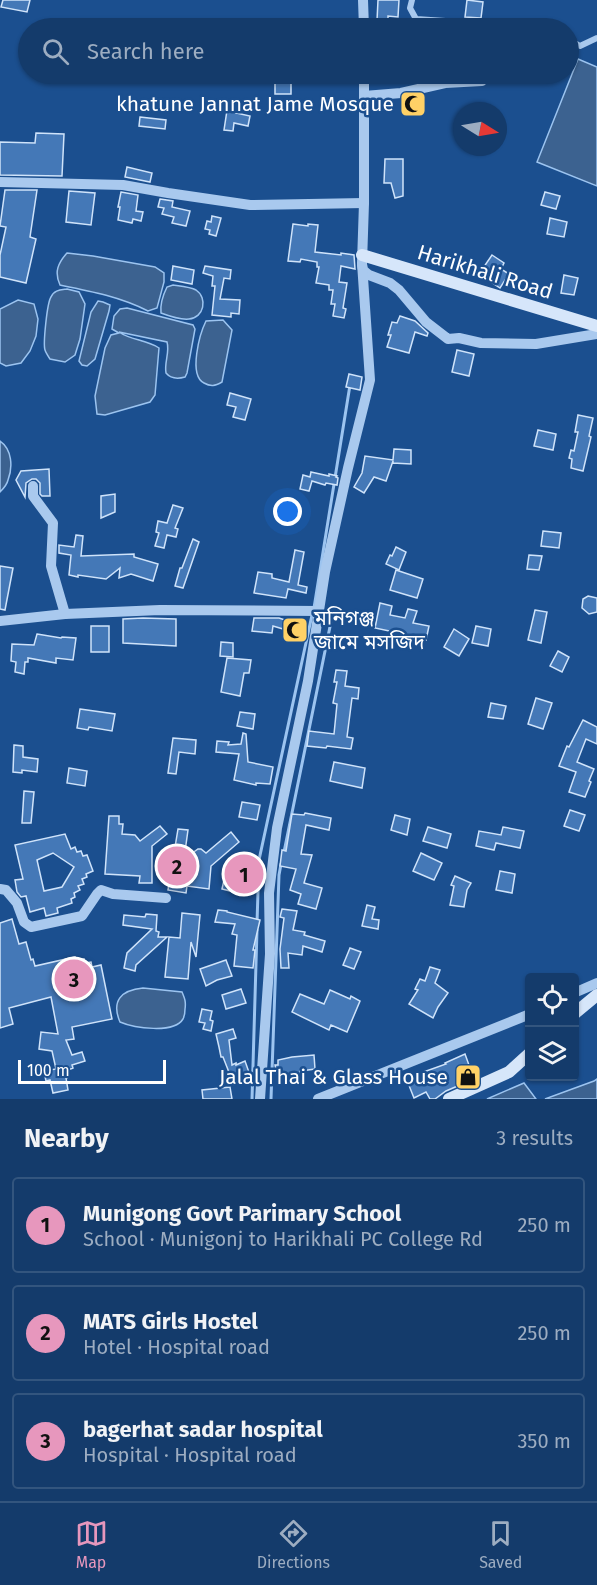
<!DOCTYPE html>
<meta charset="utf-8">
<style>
:root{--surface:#143b6b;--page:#214673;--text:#f1f3f6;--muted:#9dadc1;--line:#33557e;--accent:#e797bd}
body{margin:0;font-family:"Fira Sans","Noto Sans Bengali",sans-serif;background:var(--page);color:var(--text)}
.controls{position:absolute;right:18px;bottom:18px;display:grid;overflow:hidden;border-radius:6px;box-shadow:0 2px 4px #0004}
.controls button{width:54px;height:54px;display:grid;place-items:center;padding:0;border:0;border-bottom:2px solid var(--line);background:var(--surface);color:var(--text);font:30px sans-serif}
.compass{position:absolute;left:453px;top:102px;width:54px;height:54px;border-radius:50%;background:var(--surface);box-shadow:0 2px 4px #0004;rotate:101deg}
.scale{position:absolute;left:18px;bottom:15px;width:148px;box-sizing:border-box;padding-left:6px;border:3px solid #fff;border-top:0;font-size:16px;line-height:21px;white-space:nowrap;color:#fff;-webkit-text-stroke:4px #1b4f8f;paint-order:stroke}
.you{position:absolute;left:288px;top:512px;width:21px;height:21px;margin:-15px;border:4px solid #fff;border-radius:50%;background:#1a73e8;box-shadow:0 0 0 9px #1a73e833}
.badge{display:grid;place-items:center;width:39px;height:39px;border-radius:50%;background:var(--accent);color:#111;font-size:20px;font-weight:700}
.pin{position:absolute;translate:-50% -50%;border:3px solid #fff;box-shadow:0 2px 6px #0006}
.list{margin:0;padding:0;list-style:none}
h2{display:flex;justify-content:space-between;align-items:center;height:78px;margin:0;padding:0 24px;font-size:26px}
h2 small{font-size:20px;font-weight:400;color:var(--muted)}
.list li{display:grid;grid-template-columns:39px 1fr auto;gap:18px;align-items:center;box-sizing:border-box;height:96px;margin:0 12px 12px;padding:0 12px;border:2px solid var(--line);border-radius:6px}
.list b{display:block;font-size:22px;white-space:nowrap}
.list p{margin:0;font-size:20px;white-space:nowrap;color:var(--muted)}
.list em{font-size:20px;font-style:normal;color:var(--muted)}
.icon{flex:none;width:33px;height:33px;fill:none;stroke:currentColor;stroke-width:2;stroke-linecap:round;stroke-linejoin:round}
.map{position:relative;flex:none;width:597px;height:1099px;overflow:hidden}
.search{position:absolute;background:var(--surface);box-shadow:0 2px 4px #0004;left:18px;right:18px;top:18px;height:66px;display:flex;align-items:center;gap:15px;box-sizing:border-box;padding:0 21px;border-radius:33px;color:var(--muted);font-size:22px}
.sheet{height:402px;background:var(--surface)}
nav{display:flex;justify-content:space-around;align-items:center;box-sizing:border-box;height:84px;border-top:2px solid var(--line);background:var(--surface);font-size:16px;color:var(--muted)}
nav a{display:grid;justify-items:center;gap:3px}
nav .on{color:var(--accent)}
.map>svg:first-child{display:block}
.water{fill:#3c6290;stroke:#9cc4f0;stroke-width:1.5}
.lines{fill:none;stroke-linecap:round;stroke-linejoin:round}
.stream{stroke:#9cc4f0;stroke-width:3}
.building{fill:#4478b7;stroke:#cfe3fa;stroke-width:1.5;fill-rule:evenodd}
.minor{stroke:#a9c9ee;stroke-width:6}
.tertiary{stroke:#a9c9ee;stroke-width:10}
.secondary{stroke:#d6e6fa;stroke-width:12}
.labels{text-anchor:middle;stroke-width:5;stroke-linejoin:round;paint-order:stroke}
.poi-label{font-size:21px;fill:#fff;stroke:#1b4f8f;text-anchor:end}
.street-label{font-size:21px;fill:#fff;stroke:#1b4f8f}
</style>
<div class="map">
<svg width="597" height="1099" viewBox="0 0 597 1099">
<rect width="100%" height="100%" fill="#1b4f8f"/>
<g class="water">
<path d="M 578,59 L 597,67 L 597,186 L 537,162 Z"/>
<path d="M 67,253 L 93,256 L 155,267 L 164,273 L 164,282 L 157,308 L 148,311 C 121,297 90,291 60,285 C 54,272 58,263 67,253 Z"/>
<path d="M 173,285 C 180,286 191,287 196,290 C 208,298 204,318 189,319 C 180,320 169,316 161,313 C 160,304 163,295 167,287 Z"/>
<path d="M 67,289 L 79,292 L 85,304 L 80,339 L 75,355 L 65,362 L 50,359 C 48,356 46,353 45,350 C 43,344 47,303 51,297 C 54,290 60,290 67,289 Z"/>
<path d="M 18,300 L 34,304 L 38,319 L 36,336 L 30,351 L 21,363 L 6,366 L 0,363 L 0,309 Z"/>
<path d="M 98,301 L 103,302 L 110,305 L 109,311 L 95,359 L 87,366 L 82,365 L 79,361 L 91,312 Z"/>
<path d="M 127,308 L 193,325 L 195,329 L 187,373 L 185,377 C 178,379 171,379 166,373 C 164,363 170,352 167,342 L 119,332 C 130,340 147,340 159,348 L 155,395 L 150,402 L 105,415 L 97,414 L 95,396 L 105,348 L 111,335 L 119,333 L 112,329 L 114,316 L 120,309 Z"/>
<path d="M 223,320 L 232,330 L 222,382 C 215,386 211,387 204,383 C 188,375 200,333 206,321 Z"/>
<path d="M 0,441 C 12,449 13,467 8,480 C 7,485 3,489 0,492 Z"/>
<path d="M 143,988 L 182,992 C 185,999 186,1002 185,1009 C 185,1012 184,1017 183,1019 C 174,1034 134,1028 120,1022 C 111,1001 121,990 143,988 Z"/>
<path d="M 597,1079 L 597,1099 L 545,1099 L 594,1081 Z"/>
<path d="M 524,1083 L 536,1099 L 487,1099 Z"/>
</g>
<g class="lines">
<g class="stream">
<path d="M 314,608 L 350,385"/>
<path d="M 284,852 L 334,607"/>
<path d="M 257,923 L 259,860 L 312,615"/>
<path d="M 252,1099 L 257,930"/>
<path d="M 271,1099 L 279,875 L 281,864"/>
</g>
</g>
<g class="building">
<path d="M 3,0 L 30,0 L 27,12 L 1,7 Z"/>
<path d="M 378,0 L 399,0 L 398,17 L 388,16 L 388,21 L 377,21 Z"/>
<path d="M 467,0 L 483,2 L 481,18 L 465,17 Z"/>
<path d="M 281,74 L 291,74 L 291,94 L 275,94 L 275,78 L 281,78 Z"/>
<path d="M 228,104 L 238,106 L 236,113 L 250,116 L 248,126 L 234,123 L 233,131 L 224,130 Z"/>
<path d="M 140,117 L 166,120 L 165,129 L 139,126 Z"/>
<path d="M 36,133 L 64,134 L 62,176 L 0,175 L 0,142 L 35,143 Z"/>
<path d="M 385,159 L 403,159 L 403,196 L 395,198 L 391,183 L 384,183 Z"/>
<path d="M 127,167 L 152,173 L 150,182 L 125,177 Z"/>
<path d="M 5,190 L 37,190 L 30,237 L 36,239 L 26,283 L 0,277 L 0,255 L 6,227 L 0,226 Z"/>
<path d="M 69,191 L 95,193 L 91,225 L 66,222 Z"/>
<path d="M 121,192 L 138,195 L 136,211 L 143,212 L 141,221 L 133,219 L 132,223 L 118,220 L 120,207 L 118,207 Z"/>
<path d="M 545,192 L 560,196 L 556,209 L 541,205 Z"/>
<path d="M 160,199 L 173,201 L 172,207 L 190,211 L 186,226 L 172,223 L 174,217 L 162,214 L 164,208 L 158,207 Z"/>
<path d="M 212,216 L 221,218 L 216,236 L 209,234 L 210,230 L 205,229 L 207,221 L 211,222 Z"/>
<path d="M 550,218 L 567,222 L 564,237 L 547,234 Z"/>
<path d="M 293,224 L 308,226 L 308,224 L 318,225 L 315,252 L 341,255 L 341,253 L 354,255 L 355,269 L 341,266 L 339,282 L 347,283 L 343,308 L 346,309 L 344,318 L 333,316 L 335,304 L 331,304 L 333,290 L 329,290 L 329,285 L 316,283 L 319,267 L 317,267 L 317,262 L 301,259 L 300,262 L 288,261 Z"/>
<path d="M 492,255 L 504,263 L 501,269 L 509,274 L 500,288 L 479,274 Z"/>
<path d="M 173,266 L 194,270 L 192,284 L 171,280 Z"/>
<path d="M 205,266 L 231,270 L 230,279 L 224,278 L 220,299 L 240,300 L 239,314 L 231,313 L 231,317 L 212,315 L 215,286 L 212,286 L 213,276 L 203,273 Z"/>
<path d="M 564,275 L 578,278 L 574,295 L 561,293 Z"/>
<path d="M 400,316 L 415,321 L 428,333 L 427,336 L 415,332 L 409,353 L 387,347 L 391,335 L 388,335 L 392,322 L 397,323 Z"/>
<path d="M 457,350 L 474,354 L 469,376 L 452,372 Z"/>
<path d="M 349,374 L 362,377 L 360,390 L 346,387 Z"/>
<path d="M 230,393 L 251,399 L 245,420 L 233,417 L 236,407 L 227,405 Z"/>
<path d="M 578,415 L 593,418 L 589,436 L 591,437 L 583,471 L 571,468 L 572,459 L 569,458 L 571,450 L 574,451 L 578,432 L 575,432 Z"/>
<path d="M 538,430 L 556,434 L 553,450 L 534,446 Z"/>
<path d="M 394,449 L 411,450 L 411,464 L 393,463 L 393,461 L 386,481 L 374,477 L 364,493 L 354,487 L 362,473 L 365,456 L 393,460 Z"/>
<path d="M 49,469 L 50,496 L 42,496 L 40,494 L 40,483 L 36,479 L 32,479 L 26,483 L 25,497 L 16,480 L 21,471 Z"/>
<path d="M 311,472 L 329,476 L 329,474 L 337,476 L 336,477 L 338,478 L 337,485 L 326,483 L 325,485 L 312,481 L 309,491 L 300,489 L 303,475 L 310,477 Z"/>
<path d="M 115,494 L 115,512 L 101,518 L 101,496 Z"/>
<path d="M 173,505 L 183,508 L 175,528 L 178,529 L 176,537 L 167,535 L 164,548 L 155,546 L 159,533 L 156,532 L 158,521 L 167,523 Z"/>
<path d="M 543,531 L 561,533 L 559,548 L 541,546 Z"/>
<path d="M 76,535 L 83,536 L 81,556 L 134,554 L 134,557 L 158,564 L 153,581 L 131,574 L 119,578 L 120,568 L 106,579 L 78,575 L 78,577 L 69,575 L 71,555 L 59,553 L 59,545 L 74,547 Z"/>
<path d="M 193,539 L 199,542 L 183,588 L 175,586 L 180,568 L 182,568 Z"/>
<path d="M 396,547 L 406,552 L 399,570 L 386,564 L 390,555 L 392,556 Z"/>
<path d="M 295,550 L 304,552 L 298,585 L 307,587 L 306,593 L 288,589 L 286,598 L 254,593 L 258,572 L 272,574 L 272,578 L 289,582 Z"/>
<path d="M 529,555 L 542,556 L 539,570 L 527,569 Z"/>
<path d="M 0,566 L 13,568 L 5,610 L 0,609 Z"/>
<path d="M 396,570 L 423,579 L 417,598 L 390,590 Z"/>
<path d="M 588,596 L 597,598 L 597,612 L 589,614 L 582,608 L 583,599 Z"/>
<path d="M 380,603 L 392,606 L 390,615 L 405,618 L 408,609 L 417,611 L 413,623 L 429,626 L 426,640 L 407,636 L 408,635 L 375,628 Z"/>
<path d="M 535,610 L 547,612 L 541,643 L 528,640 Z"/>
<path d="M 143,618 L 176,619 L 176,646 L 123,643 L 123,619 Z"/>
<path d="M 254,618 L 279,618 L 285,620 L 283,629 L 273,626 L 272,633 L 252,631 Z"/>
<rect x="91" y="626" width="18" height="26"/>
<path d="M 476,626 L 491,629 L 488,646 L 472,643 Z"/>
<path d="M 454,629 L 469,639 L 459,656 L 444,647 Z"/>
<path d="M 37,634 L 61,638 L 62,637 L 76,638 L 73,660 L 56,658 L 56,663 L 28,658 L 28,662 L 25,662 L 24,674 L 15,672 L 16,662 L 11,661 L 12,644 L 34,645 Z"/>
<path d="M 221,642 L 233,643 L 233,657 L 220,656 Z"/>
<path d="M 558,651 L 569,657 L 562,672 L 550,666 Z"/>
<path d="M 227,658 L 251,660 L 249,673 L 244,673 L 240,696 L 221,692 Z"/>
<path d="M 336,670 L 347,671 L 345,686 L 359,688 L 358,699 L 352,698 L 347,737 L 353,738 L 351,749 L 327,746 L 326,748 L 307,746 L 309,731 L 334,734 L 337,704 L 333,703 L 337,682 L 334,682 Z"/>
<path d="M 536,698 L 552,703 L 543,729 L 528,724 Z"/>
<path d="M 491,703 L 506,706 L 503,719 L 488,717 Z"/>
<path d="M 80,709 L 115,714 L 112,731 L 89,727 L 88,730 L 77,728 Z"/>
<path d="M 240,712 L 255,714 L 253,729 L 237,726 Z"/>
<path d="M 583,720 L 597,727 L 597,744 L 586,739 L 577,762 L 594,769 L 589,781 L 591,782 L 585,797 L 569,792 L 576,772 L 559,766 L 567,746 L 569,747 Z"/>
<path d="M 243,733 L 246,734 L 248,762 L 273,767 L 270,784 L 256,783 L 256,785 L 234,780 L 239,754 L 216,752 L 217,741 L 229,742 L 228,745 L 241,744 Z"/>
<path d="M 173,738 L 196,740 L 195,754 L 179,752 L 176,774 L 168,773 Z"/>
<path d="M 14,745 L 23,746 L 23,757 L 38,759 L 37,772 L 22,770 L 22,773 L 13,772 Z"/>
<path d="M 334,762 L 365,768 L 362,788 L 330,781 Z"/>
<path d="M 69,768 L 87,771 L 85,786 L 67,783 Z"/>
<path d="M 24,791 L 34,792 L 31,823 L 22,823 Z"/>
<path d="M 242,802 L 260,805 L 257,820 L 239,817 Z"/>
<path d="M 570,810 L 585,815 L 579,831 L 564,826 Z"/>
<path d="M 305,813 L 331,818 L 329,830 L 306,825 L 301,854 L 312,855 L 304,883 L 322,888 L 316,909 L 298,904 L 301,894 L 290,890 L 296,869 L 280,866 L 282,850 L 286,851 L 292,814 L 304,815 Z"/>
<path d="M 395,815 L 410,819 L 407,835 L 391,830 Z"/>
<path d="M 109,816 L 119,816 L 119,824 L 123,824 L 122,834 L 135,835 L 140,841 L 160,826 L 167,834 L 152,846 L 152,883 L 139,883 L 140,876 L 105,874 Z"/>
<path d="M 428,827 L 451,834 L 447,848 L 423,841 Z"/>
<path d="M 503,827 L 524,831 L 520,848 L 496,843 L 494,850 L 476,846 L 479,831 L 501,835 Z"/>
<path d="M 178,829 L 188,830 L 184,859 L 198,849 L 201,849 L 206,853 L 231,832 L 239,842 L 211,866 L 209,889 L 187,886 L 186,893 L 168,890 Z"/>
<path d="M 65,834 L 71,849 L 75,847 L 77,852 L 81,851 L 83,856 L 87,855 L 93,871 L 86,874 L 87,877 L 82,879 L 84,884 L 78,886 L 80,890 L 74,893 L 75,897 L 71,899 L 72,903 L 57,908 L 58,913 L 46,916 L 44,908 L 30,912 L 26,896 L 21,897 L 17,892 L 15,880 L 23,879 L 15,845 ZM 53,853 L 74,867 L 62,887 L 44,891 L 37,860 Z"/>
<path d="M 421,853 L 442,863 L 434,880 L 413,871 Z"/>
<path d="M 228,862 L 240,864 L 234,892 L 222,889 Z"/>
<path d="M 500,871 L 515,874 L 512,893 L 496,890 Z"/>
<path d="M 455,876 L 471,883 L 467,890 L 464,907 L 450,905 L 454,886 L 451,885 Z"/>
<path d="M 367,905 L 375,907 L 372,919 L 379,920 L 378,929 L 362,926 Z"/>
<path d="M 282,909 L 297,911 L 293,930 L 305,932 L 304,935 L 325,941 L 322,952 L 303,946 L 302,955 L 288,953 L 289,968 L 281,968 L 280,949 L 284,918 L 280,917 Z"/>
<path d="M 218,910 L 227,911 L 227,912 L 260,920 L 253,950 L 255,950 L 253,968 L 234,966 L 237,935 L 232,934 L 235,924 L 215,922 Z"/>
<path d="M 182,913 L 200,915 L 196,957 L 191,942 L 188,979 L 165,977 L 169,937 L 180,938 Z"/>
<path d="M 146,914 L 157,915 L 156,931 L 159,932 L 158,937 L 167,937 L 136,965 L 135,971 L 124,968 L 127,953 L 152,929 L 123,925 L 124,915 L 145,917 Z"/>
<path d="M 12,919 L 19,944 L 26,942 L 31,960 L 33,959 L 35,966 L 75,957 L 76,961 L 84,959 L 85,963 L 91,962 L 92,967 L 101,965 L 112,1019 L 72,1027 L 74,1039 L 66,1040 L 72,1055 L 82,1052 L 85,1061 L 72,1065 L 73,1068 L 68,1070 L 69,1077 L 66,1078 L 68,1090 L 53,1093 L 50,1080 L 46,1081 L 44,1071 L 56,1069 L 52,1051 L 39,1049 L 41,1032 L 58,1034 L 51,997 L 9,1008 L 13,1024 L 0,1028 L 0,923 Z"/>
<path d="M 350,948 L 361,952 L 354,969 L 343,965 Z"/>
<path d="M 226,960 L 232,976 L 217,980 L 206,986 L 200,969 Z"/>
<path d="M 430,967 L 440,970 L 435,983 L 448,993 L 438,1007 L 433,1018 L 409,1004 L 418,990 L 415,989 L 420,979 L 425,981 Z"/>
<path d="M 241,989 L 246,1003 L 226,1009 L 222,995 Z"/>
<path d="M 330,990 L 350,999 L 351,996 L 360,1001 L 347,1032 L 331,1025 L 329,1030 L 292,1012 L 300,994 L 324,1004 Z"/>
<path d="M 202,1009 L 212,1011 L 210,1020 L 213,1021 L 211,1031 L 203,1029 L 205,1023 L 199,1022 Z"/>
<path d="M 233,1029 L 236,1038 L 229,1040 L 232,1065 L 236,1063 L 236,1065 L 245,1061 L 251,1078 L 234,1085 L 223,1057 L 221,1057 L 219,1047 L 216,1034 Z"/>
<path d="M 465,1054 L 474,1079 L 446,1091 L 435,1099 L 430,1099 L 426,1092 L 414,1098 L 408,1083 L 420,1078 L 418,1074 L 446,1064 L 445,1063 Z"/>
<path d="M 314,1055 L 315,1069 L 300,1071 L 301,1074 L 292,1077 L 291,1073 L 277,1076 L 275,1065 L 278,1065 L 278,1060 L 292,1057 Z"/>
<path d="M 230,1087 L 232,1099 L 203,1099 L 202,1090 Z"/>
</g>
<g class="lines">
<g class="minor">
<path d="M 412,0 L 410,8 L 416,19 L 475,23 L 531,22 L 551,28"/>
<path d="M 568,39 L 580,46 L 597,38"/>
</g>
<g class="tertiary">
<path d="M 363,0 L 364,28"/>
<path d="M 364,96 L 401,93 L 445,83 L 482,81"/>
<path d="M 0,182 L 123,185 L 168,193 L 250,205 L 364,203"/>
<path d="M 362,265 L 363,270 L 369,275 L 390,283 L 399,290 L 426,322 L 448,339 L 459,338 L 481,343 L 536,344 L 597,334"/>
<path d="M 33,486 L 33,496 L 53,523 L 51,566 L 65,614"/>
<path d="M 0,621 L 65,614 L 160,610 L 318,611"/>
<path d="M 0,889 L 6,890 L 17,903 L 24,922 L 31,927 L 82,916 L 97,894 L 101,890 L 113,894 L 166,898"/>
<path d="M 574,993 L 597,983"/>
<path d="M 260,1099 L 270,954 L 269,893 L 277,828 L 308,681 L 325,572 L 348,468 L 370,380 L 362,263 L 364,203 L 364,74"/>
<path d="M 318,1099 L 530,1014"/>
</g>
<g class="secondary">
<path d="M 362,255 L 597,326"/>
<path d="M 574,1014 L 597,995"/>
<path d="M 449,1099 L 509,1072 L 530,1053"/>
</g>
</g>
<defs>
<symbol id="mosque-square" viewBox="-11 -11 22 22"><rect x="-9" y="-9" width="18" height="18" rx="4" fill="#ffd166" stroke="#1b4f8f"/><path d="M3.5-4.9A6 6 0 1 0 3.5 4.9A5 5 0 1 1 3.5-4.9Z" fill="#111"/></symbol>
<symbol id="shop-square" viewBox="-11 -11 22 22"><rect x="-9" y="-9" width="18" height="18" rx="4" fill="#ffd166" stroke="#1b4f8f"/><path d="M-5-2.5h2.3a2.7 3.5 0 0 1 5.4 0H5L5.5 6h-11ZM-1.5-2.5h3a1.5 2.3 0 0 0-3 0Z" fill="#111"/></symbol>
</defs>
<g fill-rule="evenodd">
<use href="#mosque-square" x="398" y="89" width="30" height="30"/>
<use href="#mosque-square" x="280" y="615" width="30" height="30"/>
<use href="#shop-square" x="453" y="1062" width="30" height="30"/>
</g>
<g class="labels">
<g class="poi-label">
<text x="394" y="111">khatune Jannat Jame Mosque</text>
<text x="314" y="625" text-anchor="start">মনিগঞ্জ<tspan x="314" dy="24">জামে মসজিদ</tspan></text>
<text x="448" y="1084">Jalal Thai &amp; Glass House</text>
</g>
<g class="street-label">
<text transform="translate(485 272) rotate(17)" y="7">Harikhali Road</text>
</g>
</g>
</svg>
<div class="controls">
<button><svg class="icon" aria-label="locate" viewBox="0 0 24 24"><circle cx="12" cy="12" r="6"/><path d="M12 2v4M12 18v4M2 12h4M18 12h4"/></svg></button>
<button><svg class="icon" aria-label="layers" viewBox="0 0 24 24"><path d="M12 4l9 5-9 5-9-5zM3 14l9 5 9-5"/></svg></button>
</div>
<svg class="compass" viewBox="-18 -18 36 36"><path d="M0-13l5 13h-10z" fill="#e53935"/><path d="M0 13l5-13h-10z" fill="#9dadc1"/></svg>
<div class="scale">100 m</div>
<div class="you"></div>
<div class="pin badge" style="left:244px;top:874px">1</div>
<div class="pin badge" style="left:177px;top:866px">2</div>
<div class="pin badge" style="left:74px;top:979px">3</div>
<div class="search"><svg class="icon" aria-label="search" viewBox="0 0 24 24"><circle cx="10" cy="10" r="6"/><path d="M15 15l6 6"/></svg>Search here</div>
</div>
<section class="sheet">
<h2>Nearby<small>3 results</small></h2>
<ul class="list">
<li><span class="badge">1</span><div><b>Munigong Govt Parimary School</b><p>School · Munigonj to Harikhali PC College Rd</p></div><em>250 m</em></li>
<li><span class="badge">2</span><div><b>MATS Girls Hostel</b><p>Hotel · Hospital road</p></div><em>250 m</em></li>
<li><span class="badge">3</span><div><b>bagerhat sadar hospital</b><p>Hospital · Hospital road</p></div><em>350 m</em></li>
</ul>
</section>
<nav>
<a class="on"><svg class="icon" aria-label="map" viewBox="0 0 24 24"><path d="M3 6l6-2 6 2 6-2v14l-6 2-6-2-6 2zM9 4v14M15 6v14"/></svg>Map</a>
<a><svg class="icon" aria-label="directions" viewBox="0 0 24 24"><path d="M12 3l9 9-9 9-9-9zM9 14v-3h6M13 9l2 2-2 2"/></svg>Directions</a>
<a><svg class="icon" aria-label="saved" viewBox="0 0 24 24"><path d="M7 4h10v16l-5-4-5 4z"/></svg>Saved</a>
</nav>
